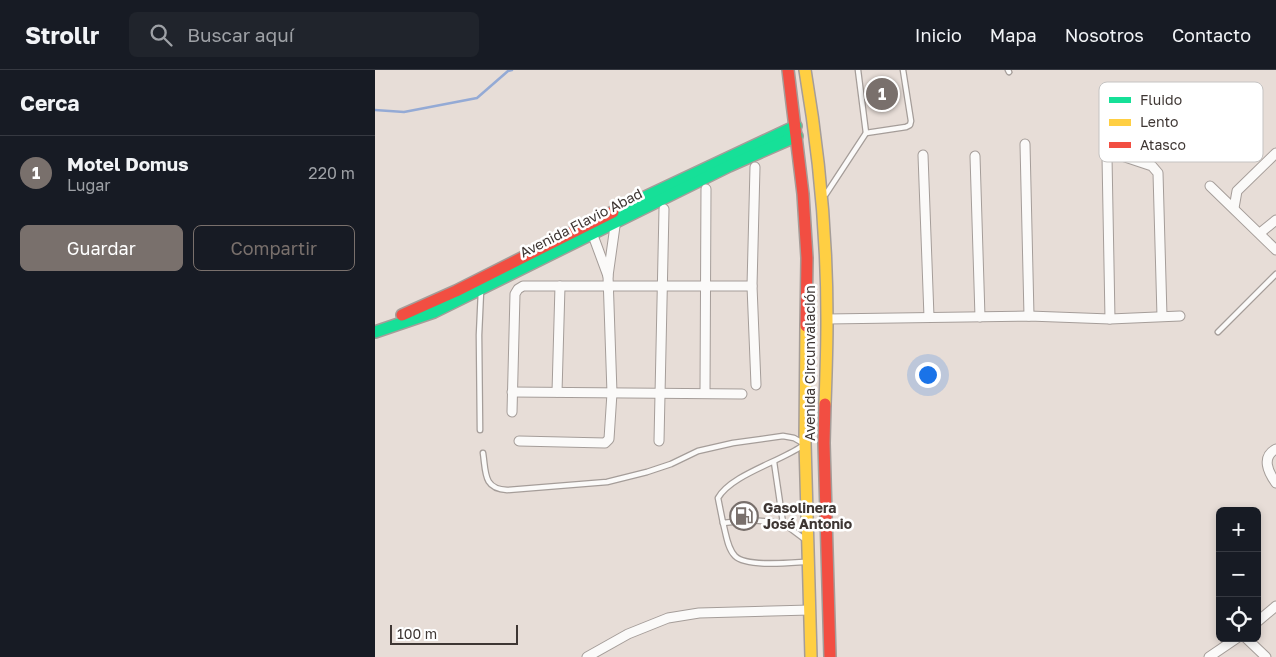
<!DOCTYPE html>
<html lang="es">
<meta charset="utf-8">
<style>
:root{--surface:#171b24;--page:#20242c;--text:#f1f3f6;--muted:#9ea1a6;--line:#363941;--accent:#79706c}
body{margin:0;font-family:"Golos Text",sans-serif;background:var(--page);color:var(--text)}
.controls{position:absolute;right:15px;bottom:15px;display:grid;overflow:hidden;border-radius:8px;box-shadow:0 2px 8px #0003}
.controls button{width:45px;height:45px;display:grid;place-items:center;padding:0;border:0;border-bottom:1px solid var(--line);background:var(--surface);color:var(--text);font:25px sans-serif}
.scale{position:absolute;left:15px;bottom:12px;width:128px;box-sizing:border-box;padding-left:5px;border:2px solid #3e3633;border-top:0;font-size:14px;line-height:18px;white-space:nowrap;color:#3e3633;-webkit-text-stroke:4px #fff;paint-order:stroke}
.you{position:absolute;left:552px;top:304px;width:18px;height:18px;margin:-12px;border:4px solid #fff;border-radius:50%;background:#1a73e8;box-shadow:0 0 0 8px #1a73e833}
.badge{display:grid;place-items:center;width:32px;height:32px;border-radius:50%;background:var(--accent);color:#fff;font-size:16px;font-weight:700}
.pin{position:absolute;translate:-50% -50%;border:2px solid #fff;box-shadow:0 1px 5px #0006}
.list{margin:0;padding:0;list-style:none}
h2{display:flex;justify-content:space-between;align-items:center;height:65px;margin:0;padding:0 20px;font-size:21px}
h2 small{font-size:16px;font-weight:400;color:var(--muted)}
.list li{display:grid;grid-template-columns:32px 1fr auto;gap:15px;align-items:center;box-sizing:border-box;height:75px;padding:0 20px;border-top:1px solid var(--line)}
.list b{display:block;font-size:19px;white-space:nowrap}
.list p{margin:0;font-size:16px;white-space:nowrap;color:var(--muted)}
.list em{font-size:16px;font-style:normal;color:var(--muted)}
.actions{display:flex;gap:10px;padding:15px 20px}
.actions a{flex:1;padding:11px 0;border:1px solid var(--accent);border-radius:8px;text-align:center;font-size:18px;color:var(--accent)}
.actions .main{background:var(--accent);color:#fff}
.icon{flex:none;width:28px;height:28px;fill:none;stroke:currentColor;stroke-width:2;stroke-linecap:round;stroke-linejoin:round}
.map{position:relative;flex:none;width:901px;height:587px;overflow:hidden}
header{display:flex;align-items:center;gap:30px;box-sizing:border-box;height:70px;padding:0 25px;background:var(--surface);border-bottom:1px solid var(--line)}
header strong{font-size:24px}
nav{display:flex;gap:28px;margin-inline-start:auto;font-size:18px}
.search{width:350px;height:45px;background:var(--page);display:flex;align-items:center;gap:12px;box-sizing:border-box;padding:0 18px;border-radius:8px;color:var(--muted);font-size:19px}
main{display:flex}
aside{flex:1;background:var(--surface)}
.map>svg:first-child{display:block}
.lines{fill:none;stroke-linecap:round;stroke-linejoin:round}
.stream{stroke:#94aad5;stroke-width:2.5}
.lane-casing{stroke:#a59d99;stroke-width:7}
.street-casing{stroke:#a59d99;stroke-width:11}
.fast-casing{stroke:#a59d99;stroke-width:14}
.slow-casing{stroke:#a59d99;stroke-width:14}
.jam-casing{stroke:#a59d99;stroke-width:14}
.lane{stroke:#fbfaf9;stroke-width:4.5}
.street{stroke:#fbfaf9;stroke-width:9}
.fast{stroke:#16e098;stroke-width:11}
.slow{stroke:#ffcf43;stroke-width:11}
.jam{stroke:#f24e42;stroke-width:11}
.labels{text-anchor:middle;stroke-width:5;stroke-linejoin:round;paint-order:stroke}
.street-label{font-size:14px;fill:#3e3633;stroke:#fff}
.poi-label{font-size:14px;font-weight:bold;fill:#3e3633;stroke:#fff;text-anchor:start}
.key{fill:#fff;stroke:#c5c3c2;stroke-width:1}
.key-label{font-size:14px;fill:#3e3633}
</style>
<header>
<strong>Strollr</strong>
<div class="search"><svg class="icon" aria-label="search" viewBox="0 0 24 24"><circle cx="10" cy="10" r="6"/><path d="M15 15l6 6"/></svg>Buscar aquí</div>
<nav><a>Inicio</a><a>Mapa</a><a>Nosotros</a><a>Contacto</a></nav>
</header>
<main>
<aside>
<h2>Cerca<small></small></h2>
<ul class="list">
<li><span class="badge">1</span><div><b>Motel Domus</b><p>Lugar</p></div><em>220 m</em></li>
</ul>
<div class="actions"><a class="main">Guardar</a><a>Compartir</a></div>
</aside>
<div class="map">
<svg width="901" height="587" viewBox="0 0 901 587">
<rect width="100%" height="100%" fill="#e7ddd7"/>
<g class="lines">
<path class="stream" d="M 0,40 L 29,42 L 102,28 L 133,1 L 137,0"/>
<defs>
<g id="lane">
<path d="M 633,0 L 634,2"/>
<path d="M 491,63 L 531,57 L 535,55 L 536,51 L 528,0"/>
<path d="M 451,124 L 491,63 L 483,0"/>
<path d="M 843,262 L 901,204"/>
<path d="M 105,360 L 104,265 L 106,221"/>
<path d="M 427,376 C 404,392 356,405 343,428 L 348,453 L 375,450 L 408,453 L 428,468"/>
<path d="M 108,383 C 111,402 108,419 132,420 L 232,412 L 272,402 L 296,394 L 323,381 L 358,373 L 408,366 L 419,368 L 426,372"/>
<path d="M 399,392 L 408,453"/>
<path d="M 348,453 C 351,463 352,478 360,486 C 371,497 413,493 429,492"/>
</g>
<g id="street">
<path d="M 650,74 L 654,246"/>
<path d="M 548,85 L 554,247"/>
<path d="M 600,86 L 605,247"/>
<path d="M 380,97 L 377,216 L 381,315"/>
<path d="M 835,116 L 901,180"/>
<path d="M 859,138 L 862,121 L 901,83"/>
<path d="M 216,160 L 233,206"/>
<path d="M 885,163 L 901,150"/>
<path d="M 452,249 L 654,246 L 735,249 L 805,246"/>
<path d="M 735,249 L 732,87 L 738,83 L 777,96 L 783,103 L 787,246"/>
<path d="M 137,322 L 367,324"/>
<path d="M 182,322 L 185,216"/>
<path d="M 330,323 L 331,119"/>
<path d="M 137,342 L 140,224 L 143,219 L 148,216 L 377,216"/>
<path d="M 144,371 L 230,373 L 234,369 L 237,323 L 233,206 L 241,149"/>
<path d="M 284,371 L 289,139"/>
<path d="M 901,379 C 886,387 893,402 901,413"/>
<path d="M 882,552 L 901,536"/>
<path d="M 871,568 L 891,587"/>
<path d="M 212,587 L 253,564 L 293,548 L 324,543 L 435,540"/>
<path d="M 834,587 L 862,568"/>
</g>
<g id="fast">
<path d="M 238,142 L 421,56"/>
<path d="M 0,262 L 59,242 L 354,96 L 422,66"/>
</g>
<g id="slow">
<path d="M 430,0 C 444,82 452,167 452,250 C 452,278 451,306 450,334"/>
<path d="M 431,256 L 430,373 L 436,587"/>
</g>
<g id="jam">
<path d="M 413,0 L 428,124 L 432,188 L 431,256"/>
<path d="M 27,245 L 81,221 L 238,142"/>
<path d="M 450,334 L 449,373 L 455,587"/>
</g>
</defs>
<use href="#lane" class="lane-casing"/>
<use href="#street" class="street-casing"/>
<use href="#fast" class="fast-casing"/>
<use href="#slow" class="slow-casing"/>
<use href="#jam" class="jam-casing"/>
<use href="#lane" class="lane"/>
<use href="#street" class="street"/>
<use href="#fast" class="fast"/>
<use href="#slow" class="slow"/>
<use href="#jam" class="jam"/>
</g>
<defs>
<symbol id="fuel-ring" viewBox="-11 -11 22 22"><circle r="9.5" fill="#fff" stroke="#79706c" stroke-width="1.5"/><path d="M-5.5-6h7V0h2V4h1.3V-2.5L3-4.5l.8-.8L6-3V5H2.5V1h-1V6h-7ZM-4.2-4.7v3.2H.2V-4.7Z" fill="#79706c"/></symbol>
</defs>
<g fill-rule="evenodd">
<use href="#fuel-ring" x="353" y="430" width="32" height="32"/>
</g>
<g class="labels">
<g class="street-label">
<text transform="translate(206 153) rotate(-27)" y="5">Avenida Flavio Abad</text>
<text transform="translate(435 293) rotate(-90)" y="5">Avenida Circunvalación</text>
</g>
<g class="poi-label">
<text x="388" y="443">Gasolinera<tspan x="388" dy="16">José Antonio</tspan></text>
</g>
</g>
<rect x="724" y="12" width="164" height="80" rx="8" class="key"/>
<rect x="734" y="27" width="22" height="6" fill="#16e098"/>
<rect x="734" y="49" width="22" height="7" fill="#ffcf43"/>
<rect x="734" y="72" width="22" height="6" fill="#f24e42"/>
<g class="key-label">
<text x="765" y="35">Fluido</text>
<text x="765" y="57">Lento</text>
<text x="765" y="80">Atasco</text>
</g>
</svg>
<div class="controls">
<button>+</button>
<button>−</button>
<button><svg class="icon" aria-label="locate" viewBox="0 0 24 24"><circle cx="12" cy="12" r="6"/><path d="M12 2v4M12 18v4M2 12h4M18 12h4"/></svg></button>
</div>
<div class="scale">100 m</div>
<div class="you"></div>
<div class="pin badge" style="left:507px;top:24px">1</div>
</div>
</main>
